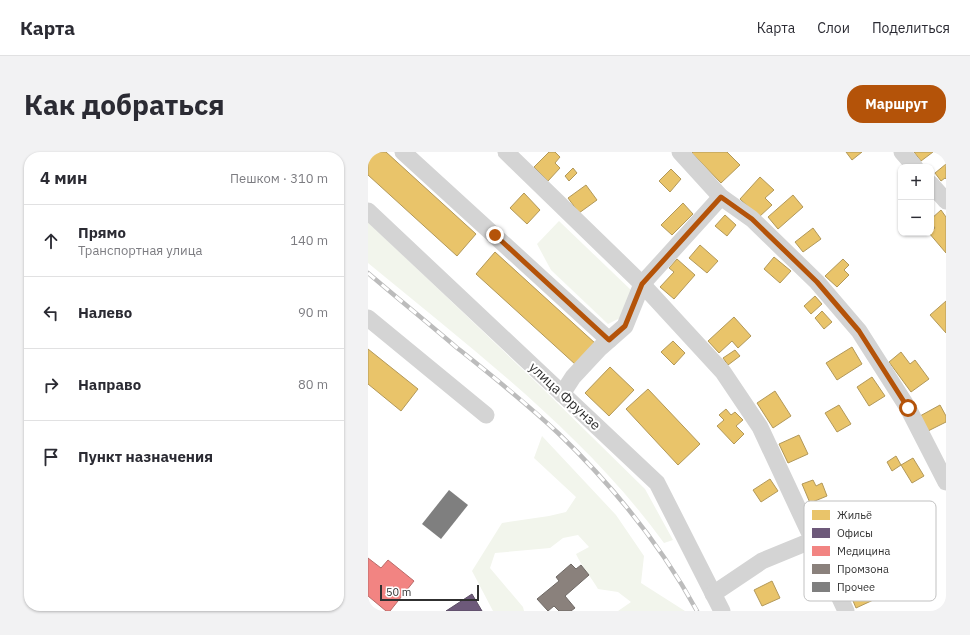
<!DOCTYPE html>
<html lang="ru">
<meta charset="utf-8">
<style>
:root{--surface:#fff;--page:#f2f2f3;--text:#2b2b33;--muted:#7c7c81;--line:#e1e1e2;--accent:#b45309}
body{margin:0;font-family:"IBM Plex Sans",sans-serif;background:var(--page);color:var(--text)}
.controls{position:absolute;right:12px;top:12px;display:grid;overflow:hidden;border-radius:8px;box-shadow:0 1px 3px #0004}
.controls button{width:36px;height:36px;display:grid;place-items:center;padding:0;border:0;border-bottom:1px solid var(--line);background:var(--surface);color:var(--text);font:20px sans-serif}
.scale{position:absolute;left:12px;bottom:10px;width:99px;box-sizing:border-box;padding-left:4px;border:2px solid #303030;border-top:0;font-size:11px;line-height:14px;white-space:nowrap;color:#303030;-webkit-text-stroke:3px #fff;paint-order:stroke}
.stop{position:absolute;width:12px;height:12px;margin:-9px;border:3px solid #b45309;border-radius:50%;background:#fff}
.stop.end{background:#b45309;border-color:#fff;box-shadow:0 1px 4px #0008}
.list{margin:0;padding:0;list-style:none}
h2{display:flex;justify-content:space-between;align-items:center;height:52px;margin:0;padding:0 16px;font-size:17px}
h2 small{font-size:13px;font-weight:400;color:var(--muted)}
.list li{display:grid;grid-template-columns:26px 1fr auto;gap:12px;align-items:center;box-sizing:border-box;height:72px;padding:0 16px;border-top:1px solid var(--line)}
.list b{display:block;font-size:15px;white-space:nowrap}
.list p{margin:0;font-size:13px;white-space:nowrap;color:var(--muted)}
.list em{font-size:13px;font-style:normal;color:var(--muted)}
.icon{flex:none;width:22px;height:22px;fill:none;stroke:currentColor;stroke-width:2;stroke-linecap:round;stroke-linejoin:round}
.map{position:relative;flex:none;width:578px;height:459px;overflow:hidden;border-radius:16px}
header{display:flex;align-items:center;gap:24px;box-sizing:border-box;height:56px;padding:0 20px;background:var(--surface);border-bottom:1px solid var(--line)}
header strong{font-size:19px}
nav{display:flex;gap:22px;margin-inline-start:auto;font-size:14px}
.intro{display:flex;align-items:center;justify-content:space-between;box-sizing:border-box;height:96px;padding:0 24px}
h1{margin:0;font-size:28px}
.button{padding:10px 18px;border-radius:16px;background:var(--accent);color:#fff;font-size:14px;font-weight:700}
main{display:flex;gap:24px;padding:0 24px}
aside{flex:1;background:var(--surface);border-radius:16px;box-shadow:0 1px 3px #0004}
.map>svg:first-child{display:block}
.green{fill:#f2f5ec}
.homes{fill:#e9c46a;stroke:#b29859}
.offices{fill:#6d597a;stroke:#5b4d64}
.health{fill:#f28482;stroke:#b86b69}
.industry{fill:#8a817c;stroke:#6f6965}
.building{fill:#7f7f7f}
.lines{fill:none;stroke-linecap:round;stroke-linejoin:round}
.minor{stroke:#d4d4d4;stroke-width:17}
.rail-casing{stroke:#bcbcbc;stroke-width:4.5}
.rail{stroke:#fff;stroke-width:3;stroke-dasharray:9;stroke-linecap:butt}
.route{stroke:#b45309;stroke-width:5}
.labels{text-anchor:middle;stroke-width:4;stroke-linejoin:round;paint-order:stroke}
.street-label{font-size:14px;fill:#303030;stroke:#fff}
.key{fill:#fff;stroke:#c1c1c1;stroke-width:1}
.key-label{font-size:11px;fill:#303030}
</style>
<header>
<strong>Карта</strong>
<nav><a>Карта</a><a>Слои</a><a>Поделиться</a></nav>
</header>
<div class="intro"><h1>Как добраться</h1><a class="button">Маршрут</a></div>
<main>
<aside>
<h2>4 мин<small>Пешком · 310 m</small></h2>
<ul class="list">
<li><svg class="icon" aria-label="ahead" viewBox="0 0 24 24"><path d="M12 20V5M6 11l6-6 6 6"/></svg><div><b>Прямо</b><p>Транспортная улица</p></div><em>140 m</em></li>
<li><svg class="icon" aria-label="left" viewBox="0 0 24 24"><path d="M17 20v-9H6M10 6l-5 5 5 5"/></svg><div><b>Налево</b></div><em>90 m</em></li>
<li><svg class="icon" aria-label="right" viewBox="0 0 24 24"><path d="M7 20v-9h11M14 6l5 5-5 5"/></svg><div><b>Направо</b></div><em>80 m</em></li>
<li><svg class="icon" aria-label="arrive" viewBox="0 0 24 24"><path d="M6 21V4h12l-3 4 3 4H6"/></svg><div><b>Пункт назначения</b></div></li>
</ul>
</aside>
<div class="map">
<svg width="578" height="459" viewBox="0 0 578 459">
<rect width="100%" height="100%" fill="#fff"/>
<g class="green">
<path d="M 191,69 L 265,140 L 252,166 L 240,172 L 183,118 L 169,92 Z"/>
<path d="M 0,70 L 170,232 L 277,337 L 305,388 L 296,391 C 216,281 104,197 0,111 Z"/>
<path d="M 174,284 L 248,363 L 276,404 L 273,431 L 317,459 L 250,459 L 263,450 L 250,440 L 230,437 C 223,425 214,415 208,402 L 221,395 L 210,383 L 195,386 L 182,396 L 127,401 L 122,416 L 155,455 L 156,459 L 125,459 L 104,419 L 134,371 L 181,364 L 198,360 L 208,345 L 166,306 Z"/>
</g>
<g class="homes">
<path d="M 0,0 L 18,0 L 108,82 L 89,104 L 0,23 Z"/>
<path d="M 181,0 L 187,0 L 192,5 L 187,11 L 192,16 L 180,29 L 166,15 Z"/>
<path d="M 325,0 L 359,0 L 372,13 L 353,31 L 324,1 Z"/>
<path d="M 478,0 L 494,0 L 484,8 Z"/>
<path d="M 546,0 L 565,0 L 553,9 Z"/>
<path d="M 578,12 L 578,27 L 577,26 L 573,29 L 567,21 Z"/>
<path d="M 205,16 L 209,21 L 201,29 L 197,24 Z"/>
<path d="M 303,17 L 313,27 L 302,40 L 291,29 Z"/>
<path d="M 392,25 L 406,38 L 397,46 L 404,53 L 391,65 L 372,47 Z"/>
<path d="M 218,33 L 229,48 L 211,61 L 200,46 Z"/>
<path d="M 156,41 L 172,58 L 159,72 L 142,56 Z"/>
<path d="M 425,43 L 435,55 L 410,77 L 400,65 Z"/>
<path d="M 315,51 L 325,62 L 304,83 L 293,73 Z"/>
<path d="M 573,58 L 578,65 L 578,101 L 561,81 L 563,81 L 563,79 L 567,76 L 563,71 L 563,67 Z"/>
<path d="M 357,63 L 368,73 L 359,84 L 347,74 Z"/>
<path d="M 445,76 L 453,87 L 435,100 L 427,90 Z"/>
<path d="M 332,93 L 350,109 L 339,121 L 321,106 Z"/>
<path d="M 127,100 L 228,192 L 208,213 L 108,122 Z"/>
<path d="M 406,105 L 423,119 L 412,131 L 396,117 Z"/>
<path d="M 309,107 L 327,123 L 306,147 L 292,135 L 306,120 L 301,116 Z"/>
<path d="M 475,107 L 481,113 L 476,118 L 481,123 L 469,135 L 457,124 Z"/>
<path d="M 447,144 L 454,152 L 443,162 L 436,154 Z"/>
<path d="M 578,149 L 578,181 L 562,163 Z"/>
<path d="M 454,159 L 464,170 L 456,177 L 447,166 Z"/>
<path d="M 366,165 L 383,184 L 370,196 L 364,189 L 351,201 L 340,189 Z"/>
<path d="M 305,189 L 317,201 L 306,213 L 293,200 Z"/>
<path d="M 484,195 L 494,212 L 469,228 L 458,211 Z"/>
<path d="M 0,197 L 50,237 L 33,259 L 0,232 Z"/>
<path d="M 367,198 L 372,204 L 360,213 L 355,206 Z"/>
<path d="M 533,200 L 542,212 L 547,208 L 561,227 L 543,240 L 521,210 Z"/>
<path d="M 242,215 L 266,238 L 241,264 L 217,241 Z"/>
<path d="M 504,225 L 517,244 L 501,254 L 489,235 Z"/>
<path d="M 280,237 L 332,292 L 310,313 L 258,257 Z"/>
<path d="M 407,239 L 423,264 L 405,276 L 389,251 Z"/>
<path d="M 471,253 L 483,272 L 469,280 L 457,261 Z"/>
<path d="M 572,253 L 578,264 L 578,270 L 560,279 L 552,264 Z"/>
<path d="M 358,257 L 363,263 L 367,260 L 375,268 L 368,274 L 376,282 L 366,292 L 349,274 L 356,268 L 351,263 Z"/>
<path d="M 431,283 L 440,302 L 420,311 L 411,292 Z"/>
<path d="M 528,304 L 533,313 L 524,319 L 519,310 Z"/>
<path d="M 545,306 L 556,324 L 544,331 L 533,313 Z"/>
<path d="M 402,327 L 410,339 L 393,350 L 385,338 Z"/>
<path d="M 445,328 L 448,334 L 454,331 L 459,344 L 442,351 L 434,332 Z"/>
<path d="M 404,429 L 412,446 L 394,454 L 386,438 Z"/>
<path d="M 512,432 L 516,443 L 488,456 L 483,444 Z"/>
</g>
<path class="offices" d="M 104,442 L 114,459 L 78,459 Z"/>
<path class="health" d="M 0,406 L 13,416 L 20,408 L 46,429 L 22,459 L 18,459 L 0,444 Z"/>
<path class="industry" d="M 203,412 L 208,417 L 213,413 L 221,423 L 197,444 L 207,456 L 203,459 L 191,459 L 186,454 L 180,459 L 169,447 L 191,429 L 188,425 Z"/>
<path class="building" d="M 81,338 L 100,353 L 73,387 L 54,372 Z"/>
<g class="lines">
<g class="minor">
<path d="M 35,0 L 241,188"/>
<path d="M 138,0 L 274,132 L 355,220 L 392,275 L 478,459"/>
<path d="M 312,0 L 353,45 L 384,67 L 449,130 L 491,179 L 540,256 L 578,330"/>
<path d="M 534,0 L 547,15"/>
<path d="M 563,32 L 578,49"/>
<path d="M 0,59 L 289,331 L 354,459"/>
<path d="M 0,166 L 118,263"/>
<path d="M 194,242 L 205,225 L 232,196 L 257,174 L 274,132 L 353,45"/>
<path d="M 345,442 L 394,409 L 445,388"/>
</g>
<defs>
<path id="rail" d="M 0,121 C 29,146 59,170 88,195 C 123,223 157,250 190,281 C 244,333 293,393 329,459"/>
</defs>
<use href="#rail" class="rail-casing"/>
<use href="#rail" class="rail"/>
</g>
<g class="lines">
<path class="route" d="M 127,83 L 241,188 L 257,174 L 274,132 L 353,45 L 384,67 L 449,130 L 491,179 L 540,256"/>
</g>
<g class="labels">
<g class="street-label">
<text transform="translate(197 244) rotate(43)" y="5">улица Фрунзе</text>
</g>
</g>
<rect x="436" y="349" width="132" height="100" rx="6" class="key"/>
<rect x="444" y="358" width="18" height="10" fill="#e9c46a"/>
<rect x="444" y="376" width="18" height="10" fill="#6d597a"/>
<rect x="444" y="394" width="18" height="10" fill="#f28482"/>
<rect x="444" y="412" width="18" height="10" fill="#8a817c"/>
<rect x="444" y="430" width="18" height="10" fill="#7f7f7f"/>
<g class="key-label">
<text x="469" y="367">Жильё</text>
<text x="469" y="385">Офисы</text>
<text x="469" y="403">Медицина</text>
<text x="469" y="421">Промзона</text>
<text x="469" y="439">Прочее</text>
</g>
</svg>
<div class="controls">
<button>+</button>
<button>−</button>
</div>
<div class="scale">50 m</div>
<div class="stop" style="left:540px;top:256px"></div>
<div class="stop end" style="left:127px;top:83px"></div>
</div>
</main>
